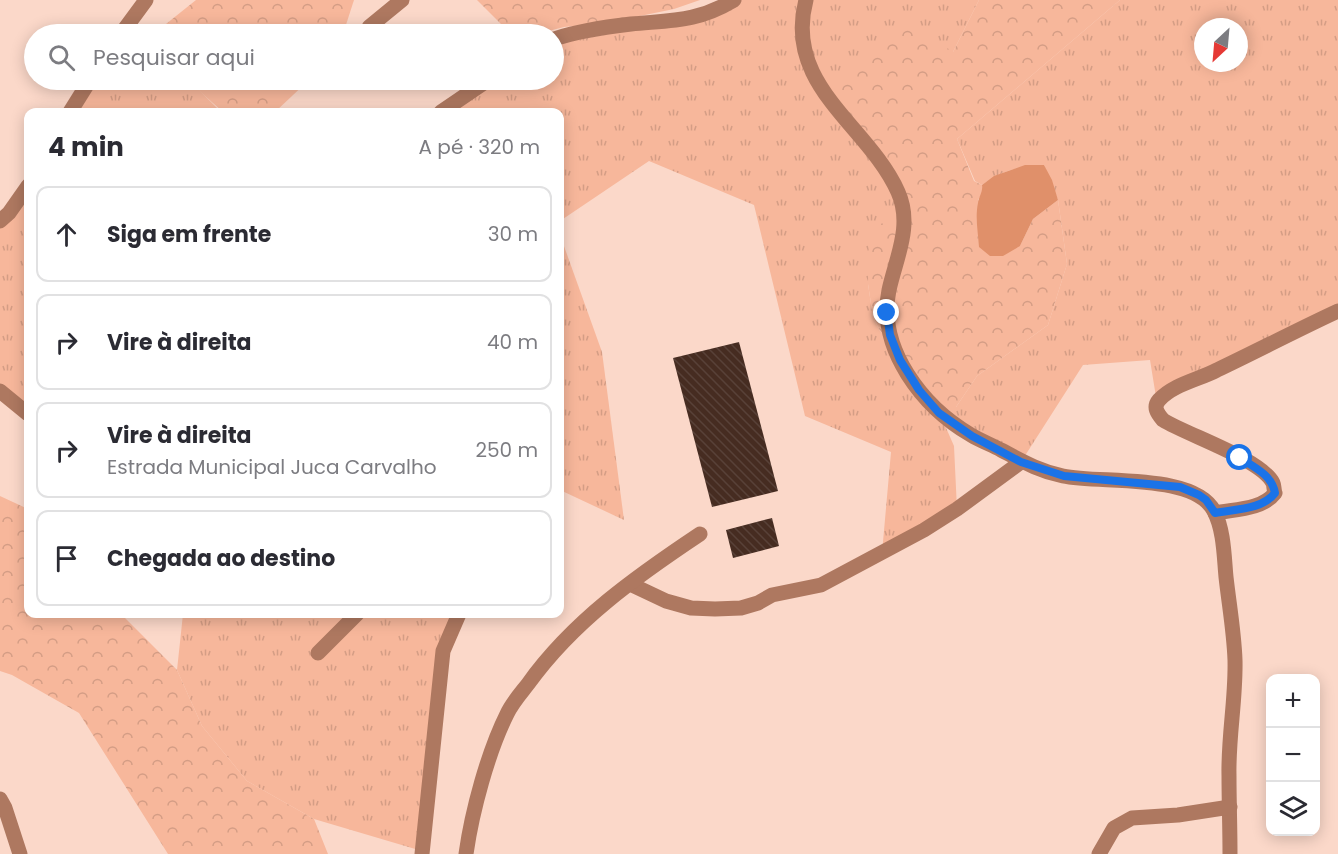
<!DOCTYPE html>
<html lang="pt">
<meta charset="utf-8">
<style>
:root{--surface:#fff;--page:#f2f2f3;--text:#2b2b33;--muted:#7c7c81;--line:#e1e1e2}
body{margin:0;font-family:Poppins,sans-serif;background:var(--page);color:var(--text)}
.controls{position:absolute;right:18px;bottom:18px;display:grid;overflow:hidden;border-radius:12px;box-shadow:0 3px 15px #0003}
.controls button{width:54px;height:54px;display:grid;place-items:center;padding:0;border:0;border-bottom:2px solid var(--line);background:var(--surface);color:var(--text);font:30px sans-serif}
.compass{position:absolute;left:1194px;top:18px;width:54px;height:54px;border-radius:50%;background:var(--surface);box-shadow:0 3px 15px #0003;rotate:206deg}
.stop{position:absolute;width:18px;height:18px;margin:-14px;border:4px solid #1a73e8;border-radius:50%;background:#fff}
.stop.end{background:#1a73e8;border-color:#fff;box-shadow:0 2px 6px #0008}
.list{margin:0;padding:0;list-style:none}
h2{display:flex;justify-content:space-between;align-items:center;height:78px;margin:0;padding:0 24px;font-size:26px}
h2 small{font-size:20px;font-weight:400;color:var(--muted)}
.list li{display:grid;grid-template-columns:39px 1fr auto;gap:18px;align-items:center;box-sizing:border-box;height:96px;margin:0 12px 12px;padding:0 12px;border:2px solid var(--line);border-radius:12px}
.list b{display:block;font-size:22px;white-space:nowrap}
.list p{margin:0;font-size:20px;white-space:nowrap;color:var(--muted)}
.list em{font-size:20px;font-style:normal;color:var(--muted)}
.icon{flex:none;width:33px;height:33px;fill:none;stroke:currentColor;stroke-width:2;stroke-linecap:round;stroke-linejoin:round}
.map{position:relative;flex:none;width:1338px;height:854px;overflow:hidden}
.search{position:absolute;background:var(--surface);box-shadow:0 3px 15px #0003;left:24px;top:24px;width:540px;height:66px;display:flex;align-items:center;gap:15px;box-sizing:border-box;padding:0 21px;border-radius:33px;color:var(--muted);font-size:22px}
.panel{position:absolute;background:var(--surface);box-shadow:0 3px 15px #0003;left:24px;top:108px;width:540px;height:510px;border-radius:12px}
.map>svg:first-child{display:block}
.grass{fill:url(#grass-tufts);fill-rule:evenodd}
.forest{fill:url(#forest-crowns)}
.water{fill:#e0906a}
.building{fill:url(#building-back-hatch)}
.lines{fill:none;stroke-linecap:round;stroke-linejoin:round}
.minor{stroke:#ae7860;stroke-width:15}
.route{stroke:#1a73e8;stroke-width:8}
</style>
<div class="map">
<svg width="1338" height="854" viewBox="0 0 1338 854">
<defs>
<pattern id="grass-tufts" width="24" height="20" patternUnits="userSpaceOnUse" patternTransform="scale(1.5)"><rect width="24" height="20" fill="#f7b79b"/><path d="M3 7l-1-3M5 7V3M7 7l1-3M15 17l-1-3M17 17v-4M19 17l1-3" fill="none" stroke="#d49d85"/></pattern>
<pattern id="forest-crowns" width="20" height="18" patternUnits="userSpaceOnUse" patternTransform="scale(1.5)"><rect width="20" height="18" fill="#f7b79b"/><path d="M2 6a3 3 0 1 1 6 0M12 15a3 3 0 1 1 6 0" fill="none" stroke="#d49d85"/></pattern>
<pattern id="building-back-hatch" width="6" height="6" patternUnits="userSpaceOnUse" patternTransform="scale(1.5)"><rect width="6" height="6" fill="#462c21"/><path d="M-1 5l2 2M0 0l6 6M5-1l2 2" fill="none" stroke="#584138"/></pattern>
</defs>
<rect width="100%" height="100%" fill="#fbd8c9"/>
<g class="grass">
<path d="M 722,0 L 979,0 L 953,52 L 886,169 L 904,211 L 868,284 L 873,317 L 880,331 L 893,341 L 956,407 L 977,376 L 1048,325 L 1067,264 L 1058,200 L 1044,165 C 1021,165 1001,171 982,185 L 975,181 L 957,139 L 1120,0 L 1338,0 L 1338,309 L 1156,397 L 1150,360 L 1083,365 L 1021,462 L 940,414 L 954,446 L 957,509 L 882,553 L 891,452 L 805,416 L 754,205 L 649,161 L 560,221 L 560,112 L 444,112 L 491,80 L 554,80 L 554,44 L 680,21 ZM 1203,27 L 1239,27 L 1239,63 L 1203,63 Z"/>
<path d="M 94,80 L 189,80 L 221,112 L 74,112 Z"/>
<path d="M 28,186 L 28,414 L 0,391 L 0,220 Z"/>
<path d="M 560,235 L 602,352 L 624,520 L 560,490 Z"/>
<path d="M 183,614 L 463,614 L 443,651 L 422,851 L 314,819 L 247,781 L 202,726 L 177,670 Z"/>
</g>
<g class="forest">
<path d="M 196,0 L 354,0 L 343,34 L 156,34 L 156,32 Z"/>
<path d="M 477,0 L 700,0 L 674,9 L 606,23 L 564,27 L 537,34 L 511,34 Z"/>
<path d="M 979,0 L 1120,0 L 957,139 L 974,181 L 982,185 L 983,192 L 978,200 L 1020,246 L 1033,219 L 1058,200 L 1067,264 L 1048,325 L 977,376 L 956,407 L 939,413 L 893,341 L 880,331 L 873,317 L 868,284 L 869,231 L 903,211 L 899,194 L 825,97 L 906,20 L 953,52 Z"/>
<path d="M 187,80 L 309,80 L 275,112 L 223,112 Z"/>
<path d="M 0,496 L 28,509 L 28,614 L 121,614 L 177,670 L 202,726 L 247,781 L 314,819 L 328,854 L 168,854 L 79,713 L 12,675 L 0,671 Z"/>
</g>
<path class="water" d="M 1025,165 L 1044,165 L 1052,180 L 1058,200 L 1033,219 L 1020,246 L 1003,256 L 990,256 L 979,247 C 978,232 975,217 978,203 C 979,196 983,192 982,185 L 994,176 Z"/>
<g class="building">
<path d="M 739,342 L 778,491 L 712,507 L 673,358 Z"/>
<path d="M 772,518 L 779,546 L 733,558 L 726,530 Z"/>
</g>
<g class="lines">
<g class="minor">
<path d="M 806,0 C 783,86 869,126 898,192 C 913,225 896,258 889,290 C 877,349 923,407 971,435 C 981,441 992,445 1001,450 C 1022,461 1039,471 1063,476 C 1101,484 1194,473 1214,511 C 1224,530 1224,556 1226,577 C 1229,604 1234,632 1235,660 C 1236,699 1228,737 1229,776 C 1229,802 1230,828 1230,854"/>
<path d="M 369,27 L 402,0"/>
<path d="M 121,34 L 146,0"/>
<path d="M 554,39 C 578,31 605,27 631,24 C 673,20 697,22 734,0"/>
<path d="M 70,112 L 90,80"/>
<path d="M 441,112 L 488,80"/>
<path d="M 0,221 L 9,213 L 28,186"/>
<path d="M 0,391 L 28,414"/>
<path d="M 1215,513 C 1234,509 1262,510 1275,493 C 1274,491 1274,485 1273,483 C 1261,459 1187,435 1163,420 C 1157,413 1153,407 1159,400 C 1174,384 1198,380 1217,370 C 1257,351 1297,330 1338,311"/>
<path d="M 630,584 L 666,601 L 691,608 L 715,609 L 741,608 L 758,603 L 772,595 L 821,585 L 924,530 L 957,509 L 1021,462"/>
<path d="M 318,653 L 357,614"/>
<path d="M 0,799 L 5,808 L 20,854"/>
<path d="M 422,854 L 443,651 L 459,614"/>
<path d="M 466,854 C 472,811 488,752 507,714 C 512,703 521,693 528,684 C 573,621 637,576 700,534"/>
<path d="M 1099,854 L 1114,828 L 1132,818 L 1178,815 L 1230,807"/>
</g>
</g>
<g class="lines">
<path class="route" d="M 887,313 L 890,335 L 900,360 L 919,390 L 939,413 L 972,436 L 1021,462 L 1064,476 L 1180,487 L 1199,495 L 1206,500 L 1215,513 C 1234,509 1262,510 1275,493 C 1272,475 1254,467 1240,458"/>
</g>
</svg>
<div class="controls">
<button>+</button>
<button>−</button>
<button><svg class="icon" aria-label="layers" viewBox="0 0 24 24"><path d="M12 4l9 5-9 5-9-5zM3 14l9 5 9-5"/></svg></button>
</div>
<svg class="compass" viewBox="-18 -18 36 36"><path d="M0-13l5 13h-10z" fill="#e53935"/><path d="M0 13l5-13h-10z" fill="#7c7c81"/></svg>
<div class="stop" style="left:1240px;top:458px"></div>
<div class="stop end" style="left:887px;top:313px"></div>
<div class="search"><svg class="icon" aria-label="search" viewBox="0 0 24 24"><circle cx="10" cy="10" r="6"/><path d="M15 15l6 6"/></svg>Pesquisar aqui</div>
<section class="panel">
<h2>4 min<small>A pé · 320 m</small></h2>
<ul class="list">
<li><svg class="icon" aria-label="ahead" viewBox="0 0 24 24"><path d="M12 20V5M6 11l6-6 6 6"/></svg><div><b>Siga em frente</b></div><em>30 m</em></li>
<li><svg class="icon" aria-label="right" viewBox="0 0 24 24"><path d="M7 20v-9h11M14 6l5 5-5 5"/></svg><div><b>Vire à direita</b></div><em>40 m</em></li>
<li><svg class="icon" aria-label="right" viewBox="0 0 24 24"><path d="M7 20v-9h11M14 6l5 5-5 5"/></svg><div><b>Vire à direita</b><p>Estrada Municipal Juca Carvalho</p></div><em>250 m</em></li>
<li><svg class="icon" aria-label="arrive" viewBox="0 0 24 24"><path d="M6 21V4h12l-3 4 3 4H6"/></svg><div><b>Chegada ao destino</b></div></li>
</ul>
</section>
</div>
